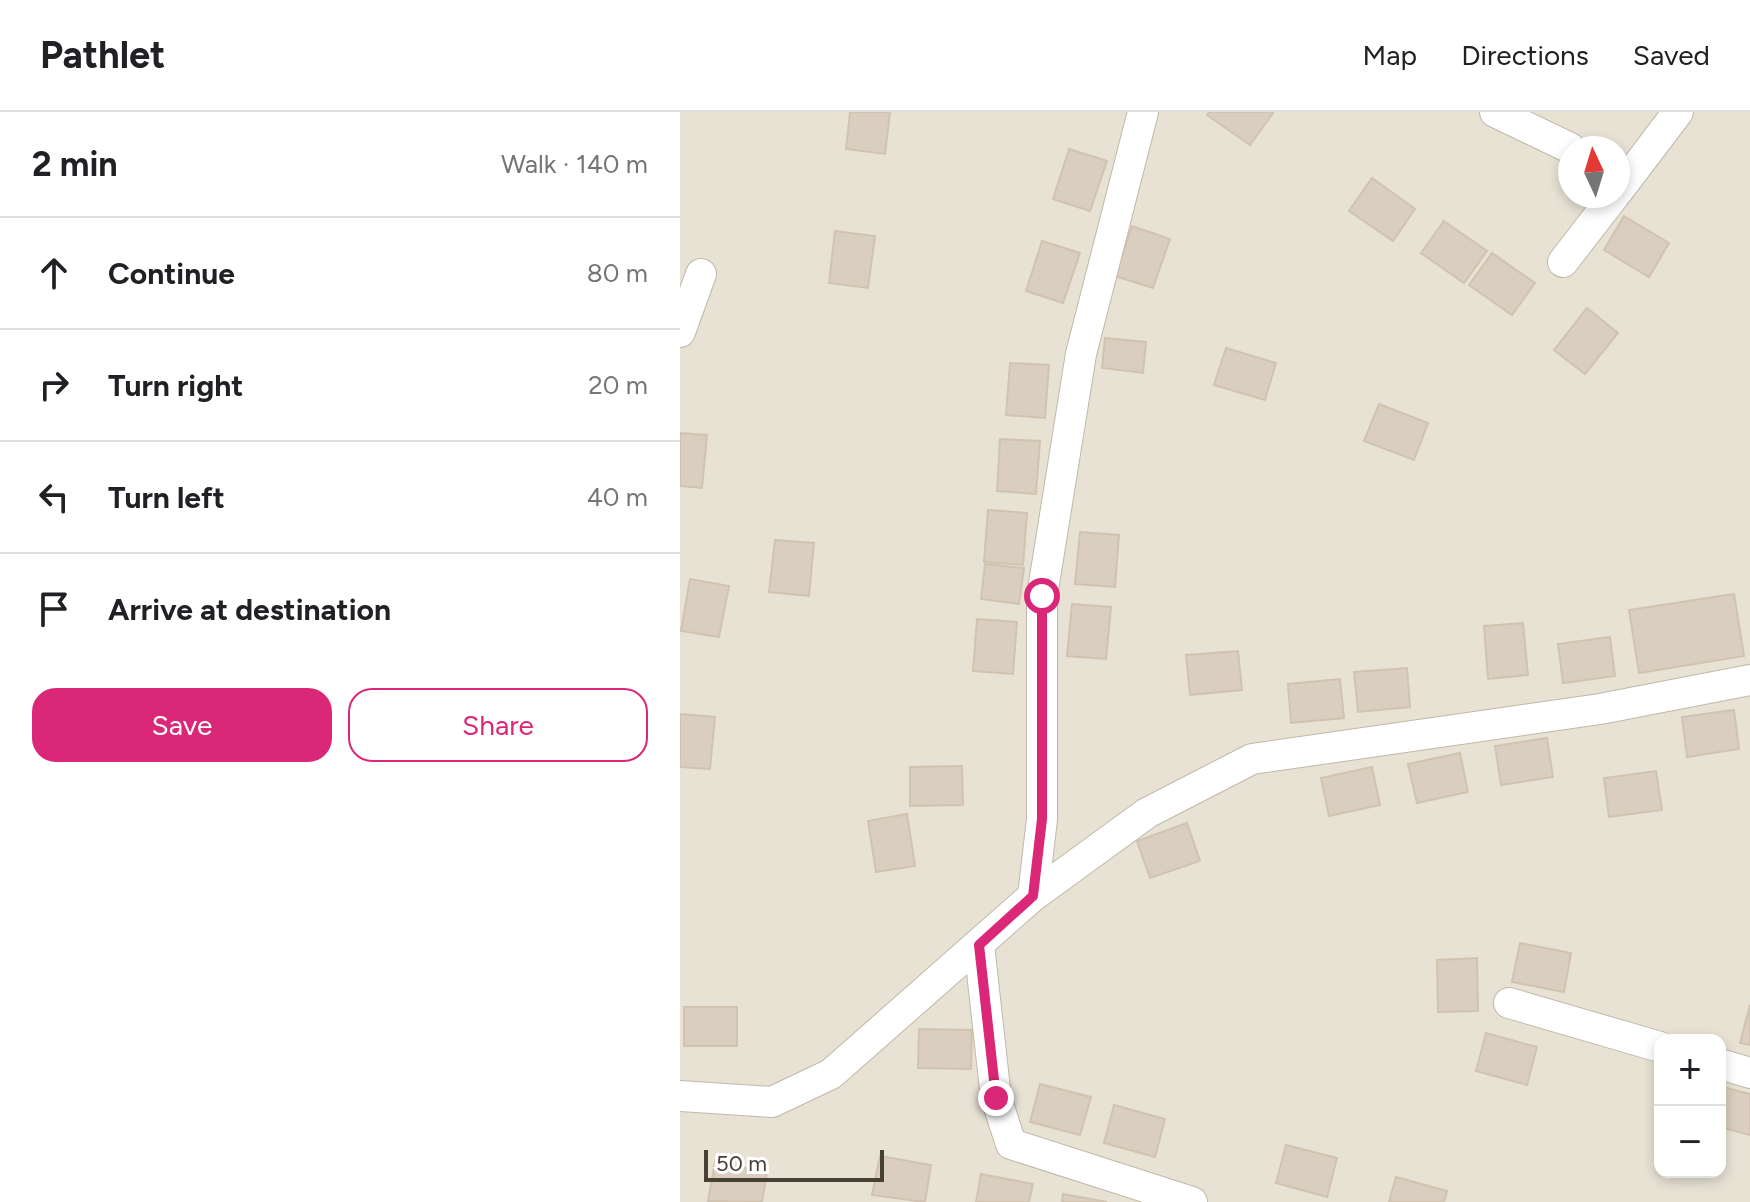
<!DOCTYPE html>
<meta charset="utf-8">
<style>
:root{--surface:#fff;--page:#f6f6f6;--text:#202124;--muted:#757577;--line:#e0e0e0;--accent:#db2777}
body{margin:0;font-family:Figtree,sans-serif;background:var(--page);color:var(--text)}
.controls{position:absolute;right:24px;bottom:24px;display:grid;overflow:hidden;border-radius:16px;box-shadow:0 4px 12px #0003}
.controls button{width:72px;height:72px;display:grid;place-items:center;padding:0;border:0;border-bottom:2px solid var(--line);background:var(--surface);color:var(--text);font:40px sans-serif}
.compass{position:absolute;left:878px;top:24px;width:72px;height:72px;border-radius:50%;background:var(--surface);box-shadow:0 4px 12px #0003;rotate:356deg}
.scale{position:absolute;left:24px;bottom:20px;width:180px;box-sizing:border-box;padding-left:8px;border:4px solid #474035;border-top:0;font-size:22px;line-height:28px;white-space:nowrap;color:#474035;-webkit-text-stroke:6px #fff;paint-order:stroke}
.stop{position:absolute;width:24px;height:24px;margin:-18px;border:6px solid #db2777;border-radius:50%;background:#fff}
.stop.end{background:#db2777;border-color:#fff;box-shadow:0 2px 8px #0008}
.list{margin:0;padding:0;list-style:none}
h2{display:flex;justify-content:space-between;align-items:center;height:104px;margin:0;padding:0 32px;font-size:34px}
h2 small{font-size:26px;font-weight:400;color:var(--muted)}
.list li{display:grid;grid-template-columns:52px 1fr auto;gap:24px;align-items:center;box-sizing:border-box;height:112px;padding:0 32px;border-top:2px solid var(--line)}
.list b{display:block;font-size:30px;white-space:nowrap}
.list em{font-size:26px;font-style:normal;color:var(--muted)}
.actions{display:flex;gap:16px;padding:24px 32px}
.actions a{flex:1;padding:18px 0;border:2px solid var(--accent);border-radius:24px;text-align:center;font-size:28px;color:var(--accent)}
.actions .main{background:var(--accent);color:#fff}
.icon{flex:none;width:44px;height:44px;fill:none;stroke:currentColor;stroke-width:2;stroke-linecap:round;stroke-linejoin:round}
.map{position:relative;flex:none;width:1070px;height:1090px;overflow:hidden}
header{display:flex;align-items:center;gap:48px;box-sizing:border-box;height:112px;padding:0 40px;background:var(--surface);border-bottom:2px solid var(--line)}
header strong{font-size:38px}
nav{display:flex;gap:44px;margin-inline-start:auto;font-size:28px}
main{display:flex}
aside{flex:1;background:var(--surface)}
.map>svg:first-child{display:block}
.residential{fill:#e8e2d5;fill-rule:evenodd}
.building{fill:#d9cebf;stroke:#d1c3af;stroke-width:2}
.lines{fill:none;stroke-linecap:round;stroke-linejoin:round}
.minor-casing{stroke:#c0b8a9;stroke-width:32}
.minor{stroke:#fff;stroke-width:30}
.route{stroke:#db2777;stroke-width:10}
</style>
<header>
<strong>Pathlet</strong>
<nav><a>Map</a><a>Directions</a><a>Saved</a></nav>
</header>
<main>
<aside>
<h2>2 min<small>Walk · 140 m</small></h2>
<ul class="list">
<li><svg class="icon" aria-label="ahead" viewBox="0 0 24 24"><path d="M12 20V5M6 11l6-6 6 6"/></svg><div><b>Continue</b></div><em>80 m</em></li>
<li><svg class="icon" aria-label="right" viewBox="0 0 24 24"><path d="M7 20v-9h11M14 6l5 5-5 5"/></svg><div><b>Turn right</b></div><em>20 m</em></li>
<li><svg class="icon" aria-label="left" viewBox="0 0 24 24"><path d="M17 20v-9H6M10 6l-5 5 5 5"/></svg><div><b>Turn left</b></div><em>40 m</em></li>
<li><svg class="icon" aria-label="arrive" viewBox="0 0 24 24"><path d="M6 21V4h12l-3 4 3 4H6"/></svg><div><b>Arrive at destination</b></div></li>
</ul>
<div class="actions"><a class="main">Save</a><a>Share</a></div>
</aside>
<div class="map">
<svg width="1070" height="1090" viewBox="0 0 1070 1090">
<rect width="100%" height="100%" fill="#f4f0e7"/>
<path class="residential" d="M 0,0 L 1070,0 L 1070,1090 L 0,1090 ZM 890,36 L 938,36 L 938,84 L 890,84 ZM 980,928 L 1040,928 L 1040,1060 L 980,1060 Z"/>
<g class="building">
<path d="M 170,0 L 210,0 L 205,42 L 166,37 Z"/>
<path d="M 529,0 L 592,0 L 593,1 L 570,33 L 527,3 Z"/>
<path d="M 389,37 L 427,49 L 410,99 L 373,87 Z"/>
<path d="M 692,66 L 735,97 L 713,129 L 669,99 Z"/>
<path d="M 944,104 L 989,131 L 969,165 L 924,138 Z"/>
<path d="M 764,109 L 807,139 L 784,171 L 741,141 Z"/>
<path d="M 452,114 L 490,127 L 473,176 L 435,164 Z"/>
<path d="M 155,119 L 195,124 L 188,176 L 149,171 Z"/>
<path d="M 362,129 L 400,141 L 383,191 L 346,179 Z"/>
<path d="M 812,141 L 855,171 L 832,203 L 789,173 Z"/>
<path d="M 907,196 L 938,221 L 905,262 L 874,238 Z"/>
<path d="M 425,226 L 466,230 L 463,261 L 422,256 Z"/>
<path d="M 546,236 L 596,251 L 585,288 L 534,273 Z"/>
<path d="M 330,251 L 369,253 L 365,306 L 326,303 Z"/>
<path d="M 699,292 L 748,311 L 734,348 L 684,329 Z"/>
<path d="M 0,321 L 27,323 L 22,376 L 0,374 Z"/>
<path d="M 320,327 L 360,329 L 356,382 L 317,379 Z"/>
<path d="M 308,398 L 347,401 L 343,453 L 304,450 Z"/>
<path d="M 400,420 L 439,423 L 435,475 L 395,472 Z"/>
<path d="M 95,428 L 134,431 L 129,484 L 89,480 Z"/>
<path d="M 305,452 L 344,456 L 339,492 L 301,487 Z"/>
<path d="M 10,467 L 49,474 L 39,525 L 1,519 Z"/>
<path d="M 1054,482 L 1064,544 L 959,561 L 949,498 Z"/>
<path d="M 392,492 L 431,495 L 426,547 L 387,544 Z"/>
<path d="M 297,507 L 337,510 L 333,562 L 293,559 Z"/>
<path d="M 843,511 L 848,563 L 808,567 L 804,514 Z"/>
<path d="M 930,525 L 935,564 L 883,571 L 878,532 Z"/>
<path d="M 558,539 L 562,578 L 510,583 L 506,543 Z"/>
<path d="M 727,556 L 730,595 L 678,600 L 674,560 Z"/>
<path d="M 660,567 L 664,606 L 611,611 L 608,572 Z"/>
<path d="M 1054,598 L 1059,637 L 1007,645 L 1002,605 Z"/>
<path d="M 0,602 L 35,605 L 30,657 L 0,655 Z"/>
<path d="M 867,626 L 873,665 L 821,673 L 815,634 Z"/>
<path d="M 780,641 L 788,680 L 737,691 L 728,652 Z"/>
<path d="M 282,654 L 283,693 L 230,694 L 230,655 Z"/>
<path d="M 692,655 L 700,693 L 649,704 L 641,666 Z"/>
<path d="M 976,659 L 982,698 L 929,705 L 924,666 Z"/>
<path d="M 227,702 L 235,754 L 196,760 L 188,709 Z"/>
<path d="M 507,711 L 520,749 L 470,766 L 457,729 Z"/>
<path d="M 840,831 L 891,841 L 884,880 L 832,870 Z"/>
<path d="M 797,846 L 798,899 L 758,900 L 757,848 Z"/>
<path d="M 1070,893 L 1070,933 L 1060,931 Z"/>
<rect x="4" y="895" width="53" height="39"/>
<path d="M 239,917 L 292,918 L 291,957 L 238,956 Z"/>
<path d="M 806,921 L 857,935 L 847,973 L 796,959 Z"/>
<path d="M 360,972 L 411,985 L 400,1023 L 350,1010 Z"/>
<path d="M 1043,975 L 1070,982 L 1070,1023 L 1040,1015 L 1040,988 Z"/>
<path d="M 434,993 L 485,1007 L 475,1045 L 424,1031 Z"/>
<path d="M 606,1033 L 657,1046 L 647,1085 L 596,1071 Z"/>
<path d="M 200,1044 L 251,1053 L 245,1090 L 192,1083 Z"/>
<path d="M 35,1050 L 87,1060 L 82,1090 L 28,1089 Z"/>
<path d="M 301,1062 L 353,1072 L 349,1090 L 296,1090 Z"/>
<path d="M 716,1065 L 767,1079 L 764,1090 L 709,1090 Z"/>
<path d="M 383,1082 L 427,1090 L 382,1090 Z"/>
</g>
<g class="lines">
<defs>
<g id="minor">
<path d="M 815,0 L 890,36"/>
<path d="M 938,79 L 998,0"/>
<path d="M 883,150 L 934,84"/>
<path d="M 0,220 L 21,162"/>
<path d="M 353,784 L 362,707 L 362,484 L 401,242 L 463,0"/>
<path d="M 299,833 L 316,986 L 331,1032 L 512,1090"/>
<path d="M 829,891 L 980,935"/>
<path d="M 1040,952 L 1070,961"/>
<path d="M 0,984 L 92,990 L 151,962 L 353,784 L 467,701 L 572,647 L 920,597 L 1070,568"/>
</g>
</defs>
<use href="#minor" class="minor-casing"/>
<use href="#minor" class="minor"/>
</g>
<g class="lines">
<path class="route" d="M 316,986 L 299,833 L 353,784 L 362,707 L 362,484"/>
</g>
</svg>
<div class="controls">
<button>+</button>
<button>−</button>
</div>
<svg class="compass" viewBox="-18 -18 36 36"><path d="M0-13l5 13h-10z" fill="#e53935"/><path d="M0 13l5-13h-10z" fill="#757577"/></svg>
<div class="scale">50 m</div>
<div class="stop" style="left:362px;top:484px"></div>
<div class="stop end" style="left:316px;top:986px"></div>
</div>
</main>
